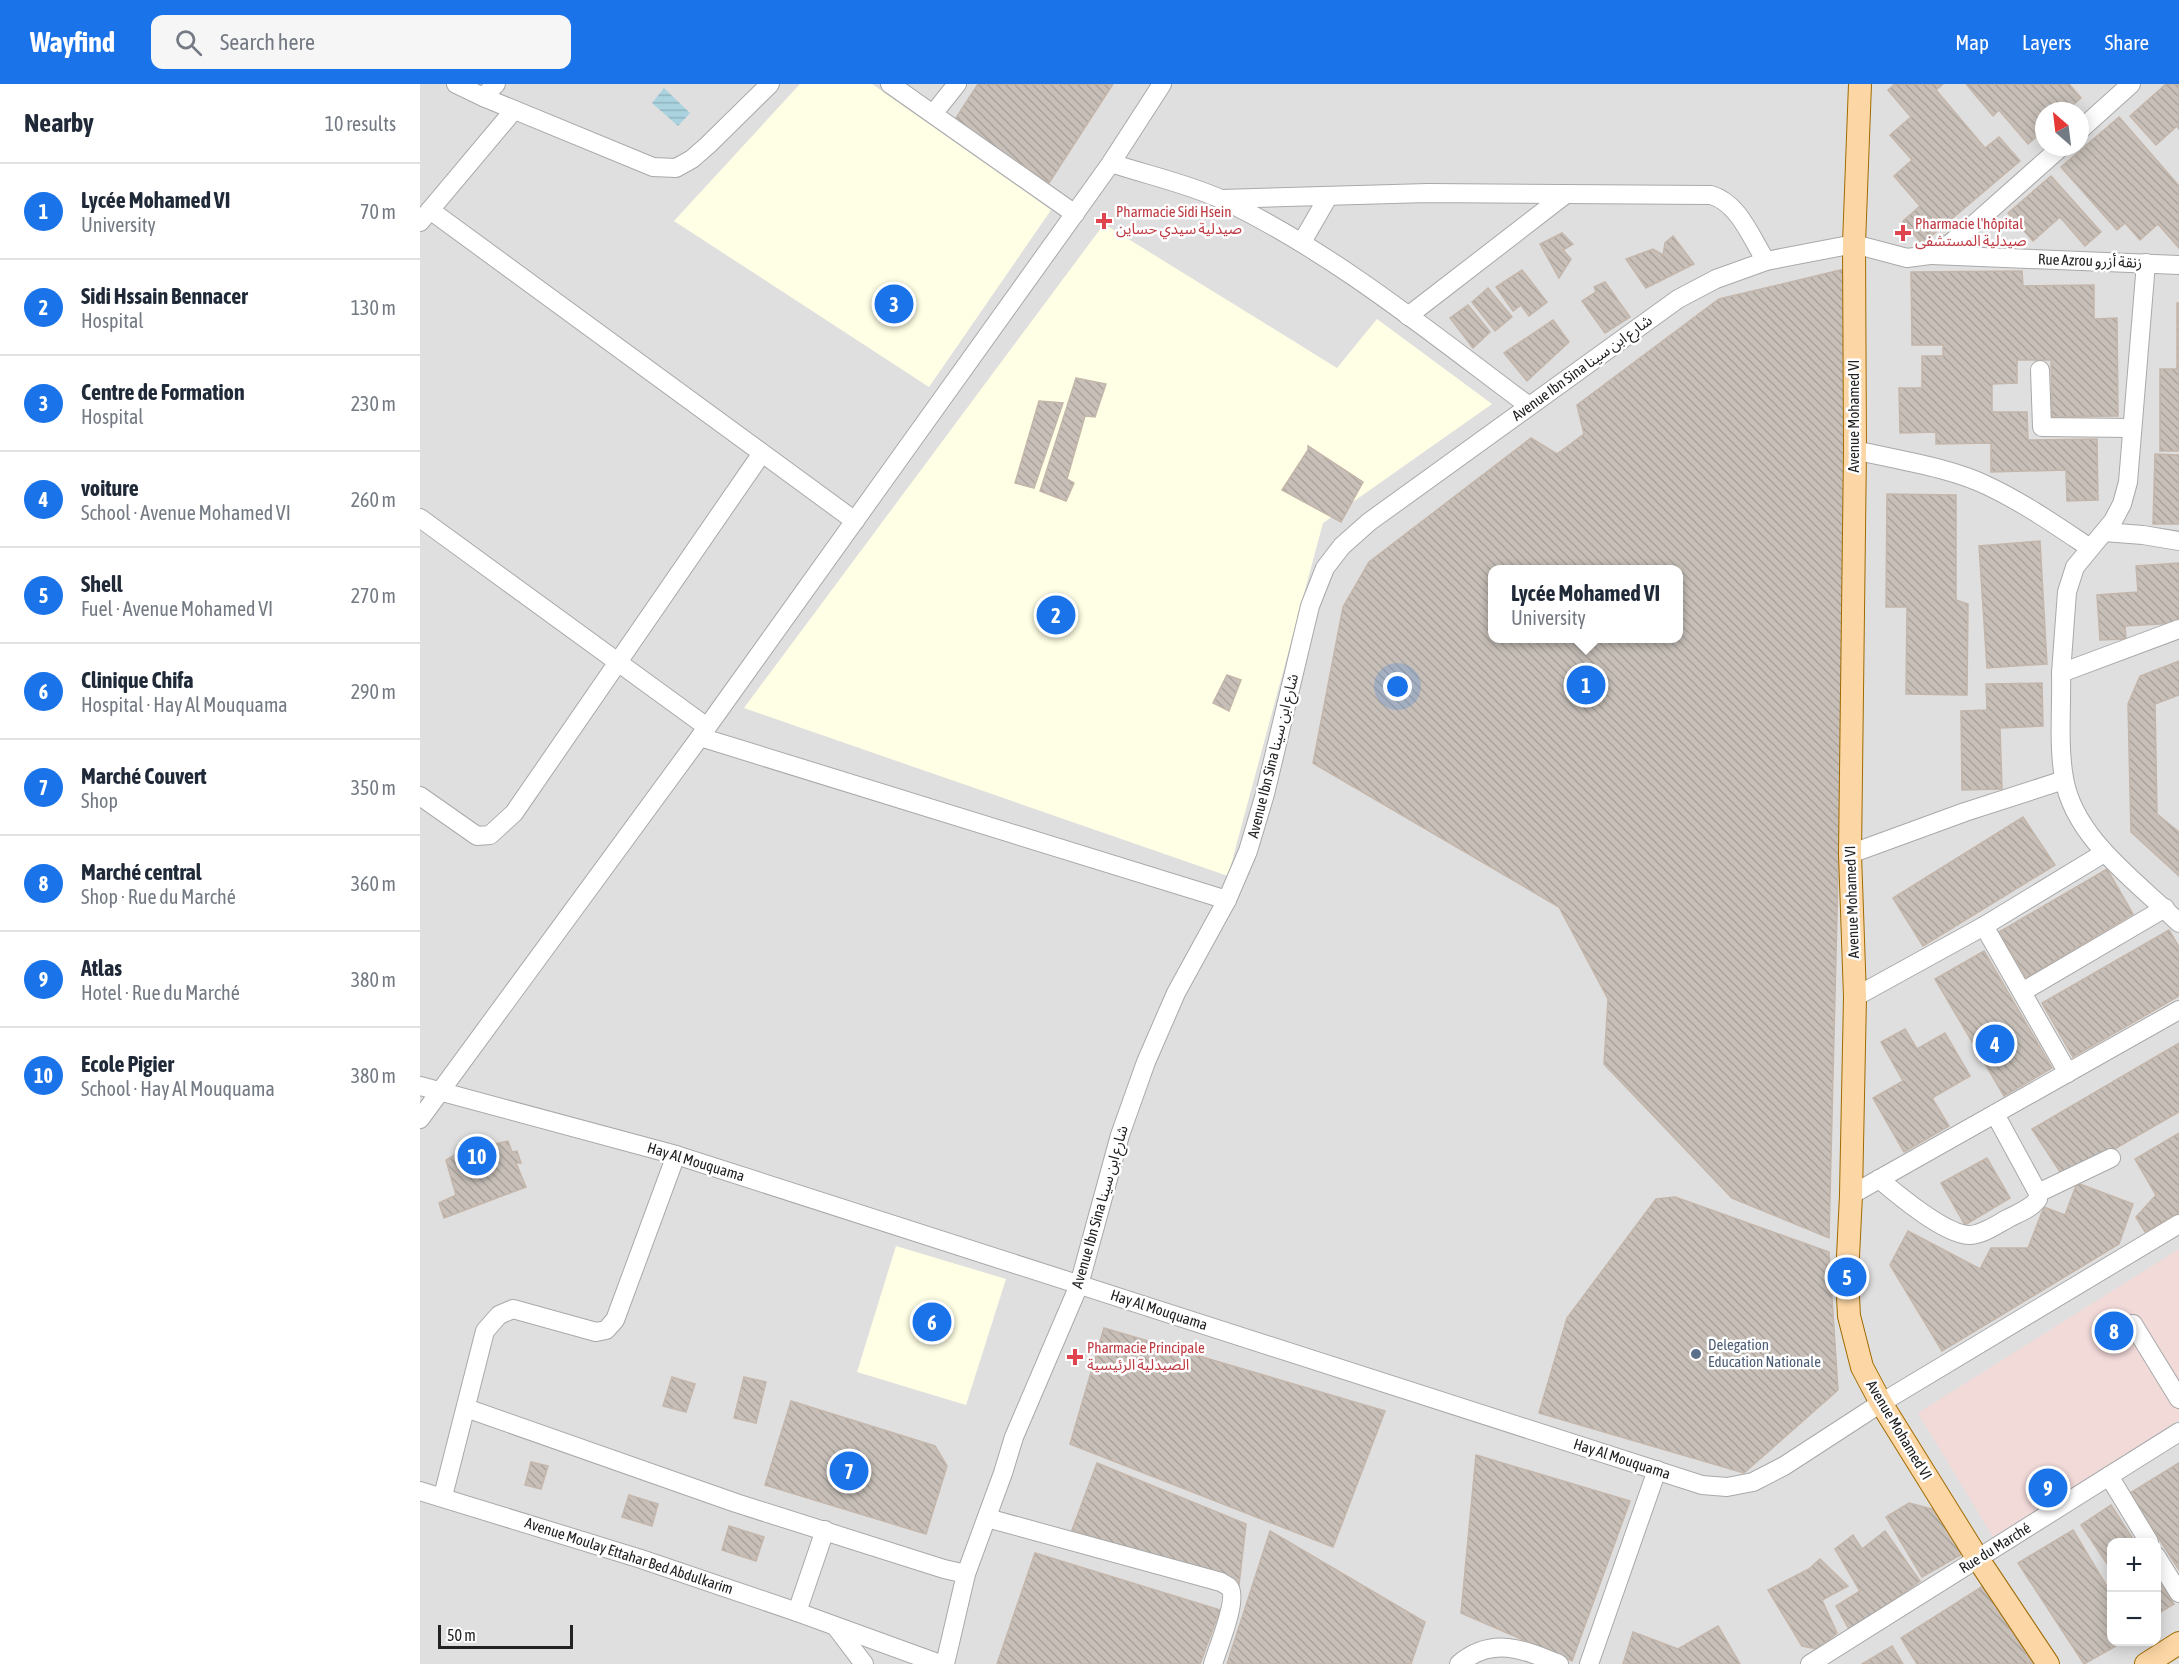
<!DOCTYPE html>
<meta charset="utf-8">
<style>
:root{--surface:#fff;--page:#f6f6f7;--text:#1f2937;--muted:#747a83;--line:#e0e1e3;--accent:#1a73e8}
body{margin:0;font-family:"Asap Condensed","Noto Sans Arabic",sans-serif;background:var(--page);color:var(--text)}
.controls{position:absolute;right:18px;bottom:18px;display:grid;overflow:hidden;border-radius:12px;box-shadow:0 3px 15px #0003}
.controls button{width:54px;height:54px;display:grid;place-items:center;padding:0;border:0;border-bottom:2px solid var(--line);background:var(--surface);color:var(--text);font:30px sans-serif}
.compass{position:absolute;left:1615px;top:18px;width:54px;height:54px;border-radius:50%;background:var(--surface);box-shadow:0 3px 15px #0003;rotate:332deg}
.scale{position:absolute;left:18px;bottom:15px;width:135px;box-sizing:border-box;padding-left:6px;border:3px solid #222;border-top:0;font-size:16px;line-height:21px;white-space:nowrap;color:#222;-webkit-text-stroke:4px #fff;paint-order:stroke}
.you{position:absolute;left:978px;top:603px;width:21px;height:21px;margin:-15px;border:4px solid #fff;border-radius:50%;background:#1a73e8;box-shadow:0 0 0 9px #1a73e833}
.badge{display:grid;place-items:center;width:39px;height:39px;border-radius:50%;background:var(--accent);color:#fff;font-size:20px;font-weight:700}
.pin{position:absolute;translate:-50% -50%;border:3px solid #fff;box-shadow:0 2px 6px #0006}
.popup{position:absolute;left:1068px;top:481px;width:195px;height:78px;box-sizing:border-box;display:grid;place-content:center;border-radius:12px;background:var(--surface);filter:drop-shadow(0 2px 4px #0005);font-size:20px;white-space:nowrap;color:var(--muted)}
.popup b{font-size:22px;color:var(--text)}
.popup::after{content:'';position:absolute;left:50%;top:100%;margin-left:-12px;border:12px solid transparent;border-top-color:var(--surface)}
.list{margin:0;padding:0;list-style:none}
h2{display:flex;justify-content:space-between;align-items:center;height:78px;margin:0;padding:0 24px;font-size:26px}
h2 small{font-size:20px;font-weight:400;color:var(--muted)}
.list li{display:grid;grid-template-columns:39px 1fr auto;gap:18px;align-items:center;box-sizing:border-box;height:96px;padding:0 24px;border-top:2px solid var(--line)}
.list b{display:block;font-size:22px;white-space:nowrap}
.list p{margin:0;font-size:20px;white-space:nowrap;color:var(--muted)}
.list em{font-size:20px;font-style:normal;color:var(--muted)}
.icon{flex:none;width:33px;height:33px;fill:none;stroke:currentColor;stroke-width:2;stroke-linecap:round;stroke-linejoin:round}
.map{position:relative;flex:none;width:1759px;height:1580px;overflow:hidden}
header{display:flex;align-items:center;gap:36px;box-sizing:border-box;height:84px;padding:0 30px;background:var(--accent);color:#fff}
header strong{font-size:28px}
nav{display:flex;gap:33px;margin-inline-start:auto;font-size:21px}
.search{width:420px;height:54px;background:var(--page);display:flex;align-items:center;gap:15px;box-sizing:border-box;padding:0 21px;border-radius:12px;color:var(--muted);font-size:22px}
main{display:flex}
aside{flex:1;background:var(--surface)}
.map>svg:first-child{display:block}
.residential{fill:#e0dfdf;fill-rule:evenodd}
.commercial{fill:#f2dad9}
.education{fill:#ffffe5}
.water{fill:url(#water-rules)}
.building{fill:url(#building-back-hatch);stroke:#c4b6ab;stroke-width:1.5;fill-rule:evenodd}
.lines{fill:none;stroke-linecap:round;stroke-linejoin:round}
.minor-casing{stroke:#a9a9a9;stroke-width:20}
.major-casing{stroke:#a06b00;stroke-width:24}
.minor{stroke:#fff;stroke-width:18}
.major{stroke:#fcd6a4;stroke-width:22}
.health-dot{fill:#e0444e;stroke:#fff;stroke-width:2}
.service-dot{fill:#5c6f8a;stroke:#fff;stroke-width:2}
.labels{text-anchor:middle;stroke-width:5;stroke-linejoin:round;paint-order:stroke}
.health-label{font-size:15px;fill:#be3a42;stroke:#fff;text-anchor:start}
.street-label{font-size:15px;fill:#222;stroke:#fff}
.service-label{font-size:15px;fill:#4e5e75;stroke:#fff;text-anchor:start}
</style>
<header>
<strong>Wayfind</strong>
<div class="search"><svg class="icon" aria-label="search" viewBox="0 0 24 24"><circle cx="10" cy="10" r="6"/><path d="M15 15l6 6"/></svg>Search here</div>
<nav><a>Map</a><a>Layers</a><a>Share</a></nav>
</header>
<main>
<aside>
<h2>Nearby<small>10 results</small></h2>
<ul class="list">
<li><span class="badge">1</span><div><b>Lycée Mohamed VI</b><p>University</p></div><em>70 m</em></li>
<li><span class="badge">2</span><div><b>Sidi Hssain Bennacer</b><p>Hospital</p></div><em>130 m</em></li>
<li><span class="badge">3</span><div><b>Centre de Formation</b><p>Hospital</p></div><em>230 m</em></li>
<li><span class="badge">4</span><div><b>voiture</b><p>School · Avenue Mohamed VI</p></div><em>260 m</em></li>
<li><span class="badge">5</span><div><b>Shell</b><p>Fuel · Avenue Mohamed VI</p></div><em>270 m</em></li>
<li><span class="badge">6</span><div><b>Clinique Chifa</b><p>Hospital · Hay Al Mouquama</p></div><em>290 m</em></li>
<li><span class="badge">7</span><div><b>Marché Couvert</b><p>Shop</p></div><em>350 m</em></li>
<li><span class="badge">8</span><div><b>Marché central</b><p>Shop · Rue du Marché</p></div><em>360 m</em></li>
<li><span class="badge">9</span><div><b>Atlas</b><p>Hotel · Rue du Marché</p></div><em>380 m</em></li>
<li><span class="badge">10</span><div><b>Ecole Pigier</b><p>School · Hay Al Mouquama</p></div><em>380 m</em></li>
</ul>
</aside>
<div class="map">
<svg width="1759" height="1580" viewBox="0 0 1759 1580">
<defs>
<pattern id="water-rules" width="6" height="5" patternUnits="userSpaceOnUse" patternTransform="scale(1.5)"><rect width="6" height="5" fill="#aad3df"/><path d="M0 2.5h6" fill="none" stroke="#92b5bf"/></pattern>
<pattern id="building-back-hatch" width="6" height="6" patternUnits="userSpaceOnUse" patternTransform="scale(1.5)"><rect width="6" height="6" fill="#c7bfb8"/><path d="M-1 5l2 2M0 0l6 6M5-1l2 2" fill="none" stroke="#aba49e"/></pattern>
</defs>
<rect width="100%" height="100%" fill="#f2efe9"/>
<path class="residential" d="M 0,0 L 1759,0 L 1759,1580 L 0,1580 ZM 1624,27 L 1660,27 L 1660,63 L 1624,63 ZM 1073,486 L 1259,486 L 1259,554 L 1073,554 ZM 1692,1458 L 1736,1458 L 1736,1558 L 1692,1558 Z"/>
<path class="commercial" d="M 1759,1165 L 1759,1336 L 1573,1453 L 1498,1329 Z"/>
<g class="education">
<path d="M 380,0 L 452,0 L 631,126 L 509,303 L 254,137 Z"/>
<path d="M 684,140 L 917,284 L 957,235 L 1072,320 L 903,439 L 808,792 L 324,624 Z"/>
<path d="M 476,1162 L 586,1195 L 546,1321 L 437,1288 Z"/>
</g>
<path class="water" d="M 244,4 L 270,29 L 258,42 L 232,19 Z"/>
<g class="building">
<path d="M 558,0 L 693,0 L 629,99 L 534,37 Z"/>
<path d="M 1475,0 L 1523,0 L 1516,6 L 1565,64 L 1579,53 L 1600,77 L 1502,160 L 1483,137 L 1500,122 L 1474,92 L 1492,76 L 1470,51 L 1491,33 L 1468,6 Z"/>
<path d="M 1546,0 L 1649,0 L 1661,14 L 1646,27 L 1624,27 L 1624,46 L 1608,60 L 1579,26 L 1573,32 Z"/>
<path d="M 1746,0 L 1759,0 L 1759,45 L 1757,42 L 1736,61 L 1710,32 Z"/>
<path d="M 1699,33 L 1759,102 L 1759,164 L 1738,140 L 1720,156 L 1705,139 L 1697,146 L 1641,83 Z"/>
<path d="M 1631,92 L 1681,148 L 1665,162 L 1640,133 L 1613,157 L 1588,129 Z"/>
<path d="M 1142,149 L 1153,160 L 1143,166 L 1151,175 L 1139,194 L 1120,160 Z"/>
<path d="M 1253,152 L 1274,180 L 1226,204 L 1206,175 L 1233,165 L 1243,171 L 1245,159 Z"/>
<path d="M 1433,183 L 1409,1154 L 1312,1114 L 1184,980 L 1188,915 L 1139,823 L 893,679 L 923,523 L 949,478 L 1111,354 L 1137,370 L 1164,350 L 1157,321 L 1299,215 ZM 1073,486 L 1259,486 L 1259,554 L 1073,554 Z"/>
<path d="M 1102,186 L 1127,218 L 1109,232 L 1101,221 L 1093,227 L 1076,203 Z"/>
<path d="M 1602,187 L 1603,202 L 1674,201 L 1674,235 L 1697,234 L 1698,332 L 1632,333 L 1631,276 L 1597,276 L 1597,299 L 1572,300 L 1572,328 L 1607,328 L 1608,356 L 1677,355 L 1678,416 L 1647,417 L 1646,386 L 1571,388 L 1571,359 L 1516,360 L 1516,348 L 1480,349 L 1479,304 L 1502,304 L 1502,272 L 1523,272 L 1523,261 L 1492,261 L 1491,188 Z"/>
<path d="M 1185,198 L 1210,233 L 1185,249 L 1162,217 L 1176,208 L 1174,203 Z"/>
<path d="M 1068,204 L 1092,233 L 1075,247 L 1052,218 Z"/>
<path d="M 1757,219 L 1759,219 L 1759,367 L 1740,367 L 1740,285 L 1757,285 Z"/>
<path d="M 1048,221 L 1070,248 L 1053,264 L 1030,234 Z"/>
<path d="M 1133,236 L 1149,258 L 1107,297 L 1084,269 Z"/>
<path d="M 656,294 L 686,300 L 675,333 L 665,332 L 647,395 L 654,399 L 646,417 L 620,407 Z"/>
<path d="M 619,317 L 643,319 L 614,404 L 595,399 Z"/>
<path d="M 888,362 L 943,398 L 921,438 L 862,406 L 888,366 Z"/>
<path d="M 1735,370 L 1759,371 L 1759,440 L 1733,440 Z"/>
<path d="M 1467,410 L 1536,411 L 1536,516 L 1548,520 L 1547,611 L 1486,610 L 1487,523 L 1466,523 Z"/>
<path d="M 1620,457 L 1627,580 L 1567,584 L 1559,462 Z"/>
<path d="M 1759,479 L 1759,539 L 1705,542 L 1706,555 L 1680,556 L 1677,511 L 1718,508 L 1716,482 Z"/>
<path d="M 1759,577 L 1759,611 L 1735,620 L 1737,730 L 1759,748 L 1759,792 L 1711,748 L 1708,620 L 1720,592 Z"/>
<path d="M 807,591 L 821,596 L 809,627 L 793,619 Z"/>
<path d="M 1622,599 L 1623,642 L 1580,644 L 1582,705 L 1542,706 L 1541,627 L 1567,626 L 1566,600 Z"/>
<path d="M 1603,733 L 1635,781 L 1503,862 L 1473,814 Z"/>
<path d="M 1687,785 L 1713,830 L 1606,894 L 1579,848 Z"/>
<path d="M 1749,846 L 1759,863 L 1759,912 L 1653,973 L 1622,919 Z"/>
<path d="M 1564,867 L 1632,984 L 1584,1012 L 1515,895 Z"/>
<path d="M 1485,945 L 1497,965 L 1525,949 L 1550,992 L 1512,1014 L 1529,1042 L 1484,1068 L 1453,1014 L 1483,997 L 1461,958 Z"/>
<path d="M 1759,959 L 1759,1028 L 1644,1094 L 1612,1045 Z"/>
<path d="M 1759,1049 L 1759,1129 L 1725,1148 L 1716,1133 L 1736,1111 L 1715,1075 Z"/>
<path d="M 65,1053 L 69,1061 L 88,1057 L 92,1068 L 97,1067 L 101,1079 L 96,1079 L 106,1103 L 24,1134 L 19,1119 L 36,1111 L 26,1076 Z"/>
<path d="M 1567,1074 L 1590,1114 L 1545,1141 L 1521,1099 Z"/>
<path d="M 1657,1099 L 1713,1120 L 1699,1160 L 1522,1267 L 1470,1181 L 1488,1147 L 1560,1185 L 1571,1164 L 1608,1164 L 1624,1123 L 1645,1131 Z"/>
<path d="M 1255,1113 L 1409,1168 L 1418,1306 L 1324,1389 L 1119,1329 L 1147,1234 L 1236,1115 Z"/>
<path d="M 684,1244 L 965,1327 L 913,1463 L 650,1360 Z"/>
<path d="M 252,1293 L 275,1300 L 266,1328 L 243,1322 Z"/>
<path d="M 324,1293 L 346,1298 L 336,1339 L 314,1334 Z"/>
<path d="M 371,1317 L 515,1362 L 527,1382 L 506,1450 L 345,1401 Z"/>
<path d="M 1056,1371 L 1210,1417 L 1152,1577 L 1041,1529 Z"/>
<path d="M 111,1378 L 128,1382 L 121,1405 L 105,1401 Z"/>
<path d="M 677,1379 L 826,1440 L 819,1501 L 652,1446 Z"/>
<path d="M 1759,1379 L 1759,1486 L 1710,1409 Z"/>
<path d="M 209,1411 L 238,1420 L 232,1442 L 202,1433 Z"/>
<path d="M 1489,1419 L 1519,1427 L 1544,1469 L 1502,1493 L 1466,1433 Z"/>
<path d="M 1691,1421 L 1715,1458 L 1692,1458 L 1692,1487 L 1661,1441 Z"/>
<path d="M 309,1442 L 344,1453 L 336,1477 L 302,1466 Z"/>
<path d="M 1653,1446 L 1692,1511 L 1692,1558 L 1703,1558 L 1664,1580 L 1598,1479 Z"/>
<path d="M 850,1447 L 1005,1538 L 991,1580 L 807,1580 Z"/>
<path d="M 1465,1447 L 1500,1497 L 1430,1547 L 1416,1522 L 1440,1507 L 1415,1465 L 1433,1451 L 1442,1465 Z"/>
<path d="M 615,1469 L 800,1526 L 780,1580 L 577,1580 Z"/>
<path d="M 1400,1475 L 1428,1502 L 1402,1516 L 1417,1549 L 1397,1565 L 1382,1562 L 1348,1506 L 1389,1485 Z"/>
<path d="M 1736,1492 L 1754,1520 L 1736,1531 Z"/>
<path d="M 1563,1502 L 1613,1580 L 1497,1580 L 1481,1554 Z"/>
<path d="M 1298,1542 L 1320,1580 L 1203,1580 L 1213,1548 L 1258,1565 Z"/>
<path d="M 1472,1562 L 1483,1580 L 1442,1580 Z"/>
</g>
<g class="lines">
<defs>
<g id="minor">
<path d="M 36,0 L 63,13 L 76,0"/>
<path d="M 470,0 L 655,130"/>
<path d="M 63,13 L 233,83 L 256,84 L 272,75 L 288,61 L 350,0"/>
<path d="M 513,30 L 537,0"/>
<path d="M 1660,46 L 1711,0"/>
<path d="M 691,79 C 727,91 769,100 803,116 C 914,169 1011,249 1109,322"/>
<path d="M 801,115 L 1008,109 L 1291,111 C 1319,119 1331,154 1346,177"/>
<path d="M 10,126 L 435,437"/>
<path d="M 0,138 L 94,26"/>
<path d="M 882,158 L 908,113"/>
<path d="M 1512,171 L 1759,181"/>
<path d="M 988,232 L 1146,110"/>
<path d="M 1620,286 L 1622,343 L 1712,344"/>
<path d="M 1435,366 C 1477,376 1529,383 1568,402 C 1604,419 1637,442 1670,464"/>
<path d="M 0,434 L 287,643"/>
<path d="M 1684,448 L 1723,451 L 1759,457"/>
<path d="M 1759,545 L 1641,589 C 1642,623 1638,660 1644,694 C 1654,755 1718,798 1759,839"/>
<path d="M 1641,589 L 1647,508 L 1655,483 L 1693,437 L 1702,420 L 1708,398 L 1726,179"/>
<path d="M 280,653 L 807,816"/>
<path d="M 0,712 L 57,752 L 70,751 L 94,729 L 342,369"/>
<path d="M 1430,770 L 1545,728 L 1644,696"/>
<path d="M 1564,842 L 1648,989"/>
<path d="M 1602,908 L 1745,824"/>
<path d="M 1435,913 L 1564,842 L 1684,769"/>
<path d="M 0,1002 L 256,1071 L 1282,1401 L 1307,1403 L 1333,1398 L 1364,1382 L 1461,1319 L 1759,1140"/>
<path d="M 0,1035 L 280,653 L 469,389 L 691,79 L 742,0"/>
<path d="M 1459,1095 C 1478,1111 1524,1150 1549,1151 C 1562,1151 1576,1141 1587,1135 C 1598,1129 1611,1125 1618,1115 L 1618,1109 L 1575,1030"/>
<path d="M 1618,1109 L 1691,1074"/>
<path d="M 1431,1111 L 1759,926"/>
<path d="M 1713,1240 L 1759,1315"/>
<path d="M 46,1324 L 316,1419 L 524,1485 L 546,1490"/>
<path d="M 1689,1392 L 1729,1458"/>
<path d="M 0,1407 L 221,1475 L 377,1528 L 520,1580"/>
<path d="M 23,1412 L 65,1247 L 79,1231 L 93,1225 L 176,1248 L 186,1246 L 195,1236 L 256,1071"/>
<path d="M 567,1434 L 801,1498 C 803,1500 807,1501 809,1503 C 819,1514 797,1566 793,1580"/>
<path d="M 1736,1472 L 1759,1509"/>
<path d="M 377,1528 L 405,1446"/>
<path d="M 416,1543 L 444,1580"/>
<path d="M 525,1580 L 546,1490 L 583,1389 L 594,1353 L 659,1201 L 700,1051 L 726,978 L 756,909 L 807,816 L 828,767 L 845,710 L 890,522 L 905,484 L 922,462 L 949,438 L 1258,215 L 1296,195 L 1346,177 L 1434,160 L 1487,174 L 1510,171 L 1528,161 L 1551,143 L 1641,63"/>
<path d="M 1039,1580 C 1072,1552 1103,1565 1139,1580"/>
<path d="M 1169,1580 L 1237,1386"/>
<path d="M 1390,1580 L 1759,1348"/>
</g>
<g id="major">
<path d="M 1440,0 L 1434,160 L 1435,366 L 1430,770 L 1435,913 L 1431,1111 L 1427,1193 L 1429,1232 L 1442,1283 L 1461,1319 L 1558,1475 L 1628,1580"/>
<path d="M 1726,1580 L 1759,1559"/>
</g>
</defs>
<use href="#minor" class="minor-casing"/>
<use href="#major" class="major-casing"/>
<use href="#minor" class="minor"/>
<use href="#major" class="major"/>
</g>
<g class="health-dot">
<path d="M681 128h6v6h6v6h-6v6h-6v-6h-6v-6h6z"/>
<path d="M1480 140h6v6h6v6h-6v6h-6v-6h-6v-6h6z"/>
<path d="M652 1264h6v6h6v6h-6v6h-6v-6h-6v-6h6z"/>
</g>
<circle class="service-dot" cx="1276" cy="1270" r="6"/>
<g class="labels">
<g class="health-label">
<text x="696" y="133">Pharmacie Sidi Hsein<tspan x="696" dy="17">صيدلية سيدي حساين</tspan></text>
<text x="1495" y="145">Pharmacie l'hôpital<tspan x="1495" dy="17">صيدلية المستشفى</tspan></text>
<text x="667" y="1269">Pharmacie Principale<tspan x="667" dy="17">الصيدلية الرئيسية</tspan></text>
</g>
<g class="street-label">
<text transform="translate(1670 177) rotate(2)" y="5">Rue Azrou زنقة أزرو</text>
<text transform="translate(1162 284) rotate(-36)" y="5">Avenue Ibn Sina شارع ابن سينا</text>
<text transform="translate(1434 332) rotate(-90)" y="5">Avenue Mohamed VI</text>
<text transform="translate(853 672) rotate(-76)" y="5">Avenue Ibn Sina شارع ابن سينا</text>
<text transform="translate(1432 818) rotate(-92)" y="5">Avenue Mohamed VI</text>
<text transform="translate(276 1078) rotate(17)" y="5">Hay Al Mouquama</text>
<text transform="translate(680 1123) rotate(-74)" y="5">Avenue Ibn Sina شارع ابن سينا</text>
<text transform="translate(739 1226) rotate(18)" y="5">Hay Al Mouquama</text>
<text transform="translate(1479 1346) rotate(59)" y="5">Avenue Mohamed VI</text>
<text transform="translate(1202 1375) rotate(18)" y="5">Hay Al Mouquama</text>
<text transform="translate(1575 1464) rotate(-32)" y="5">Rue du Marché</text>
<text transform="translate(209 1472) rotate(18)" y="5">Avenue Moulay Ettahar Bed Abdulkarim</text>
</g>
<g class="service-label">
<text x="1288" y="1266">Delegation<tspan x="1288" dy="17">Education Nationale</tspan></text>
</g>
</g>
</svg>
<div class="controls">
<button>+</button>
<button>−</button>
</div>
<svg class="compass" viewBox="-18 -18 36 36"><path d="M0-13l5 13h-10z" fill="#e53935"/><path d="M0 13l5-13h-10z" fill="#747a83"/></svg>
<div class="scale">50 m</div>
<div class="you"></div>
<div class="pin badge" style="left:1166px;top:601px">1</div>
<div class="popup"><b>Lycée Mohamed VI</b>University</div>
<div class="pin badge" style="left:636px;top:531px">2</div>
<div class="pin badge" style="left:474px;top:220px">3</div>
<div class="pin badge" style="left:1575px;top:960px">4</div>
<div class="pin badge" style="left:1427px;top:1193px">5</div>
<div class="pin badge" style="left:512px;top:1238px">6</div>
<div class="pin badge" style="left:429px;top:1387px">7</div>
<div class="pin badge" style="left:1694px;top:1247px">8</div>
<div class="pin badge" style="left:1628px;top:1404px">9</div>
<div class="pin badge" style="left:57px;top:1072px">10</div>
</div>
</main>
